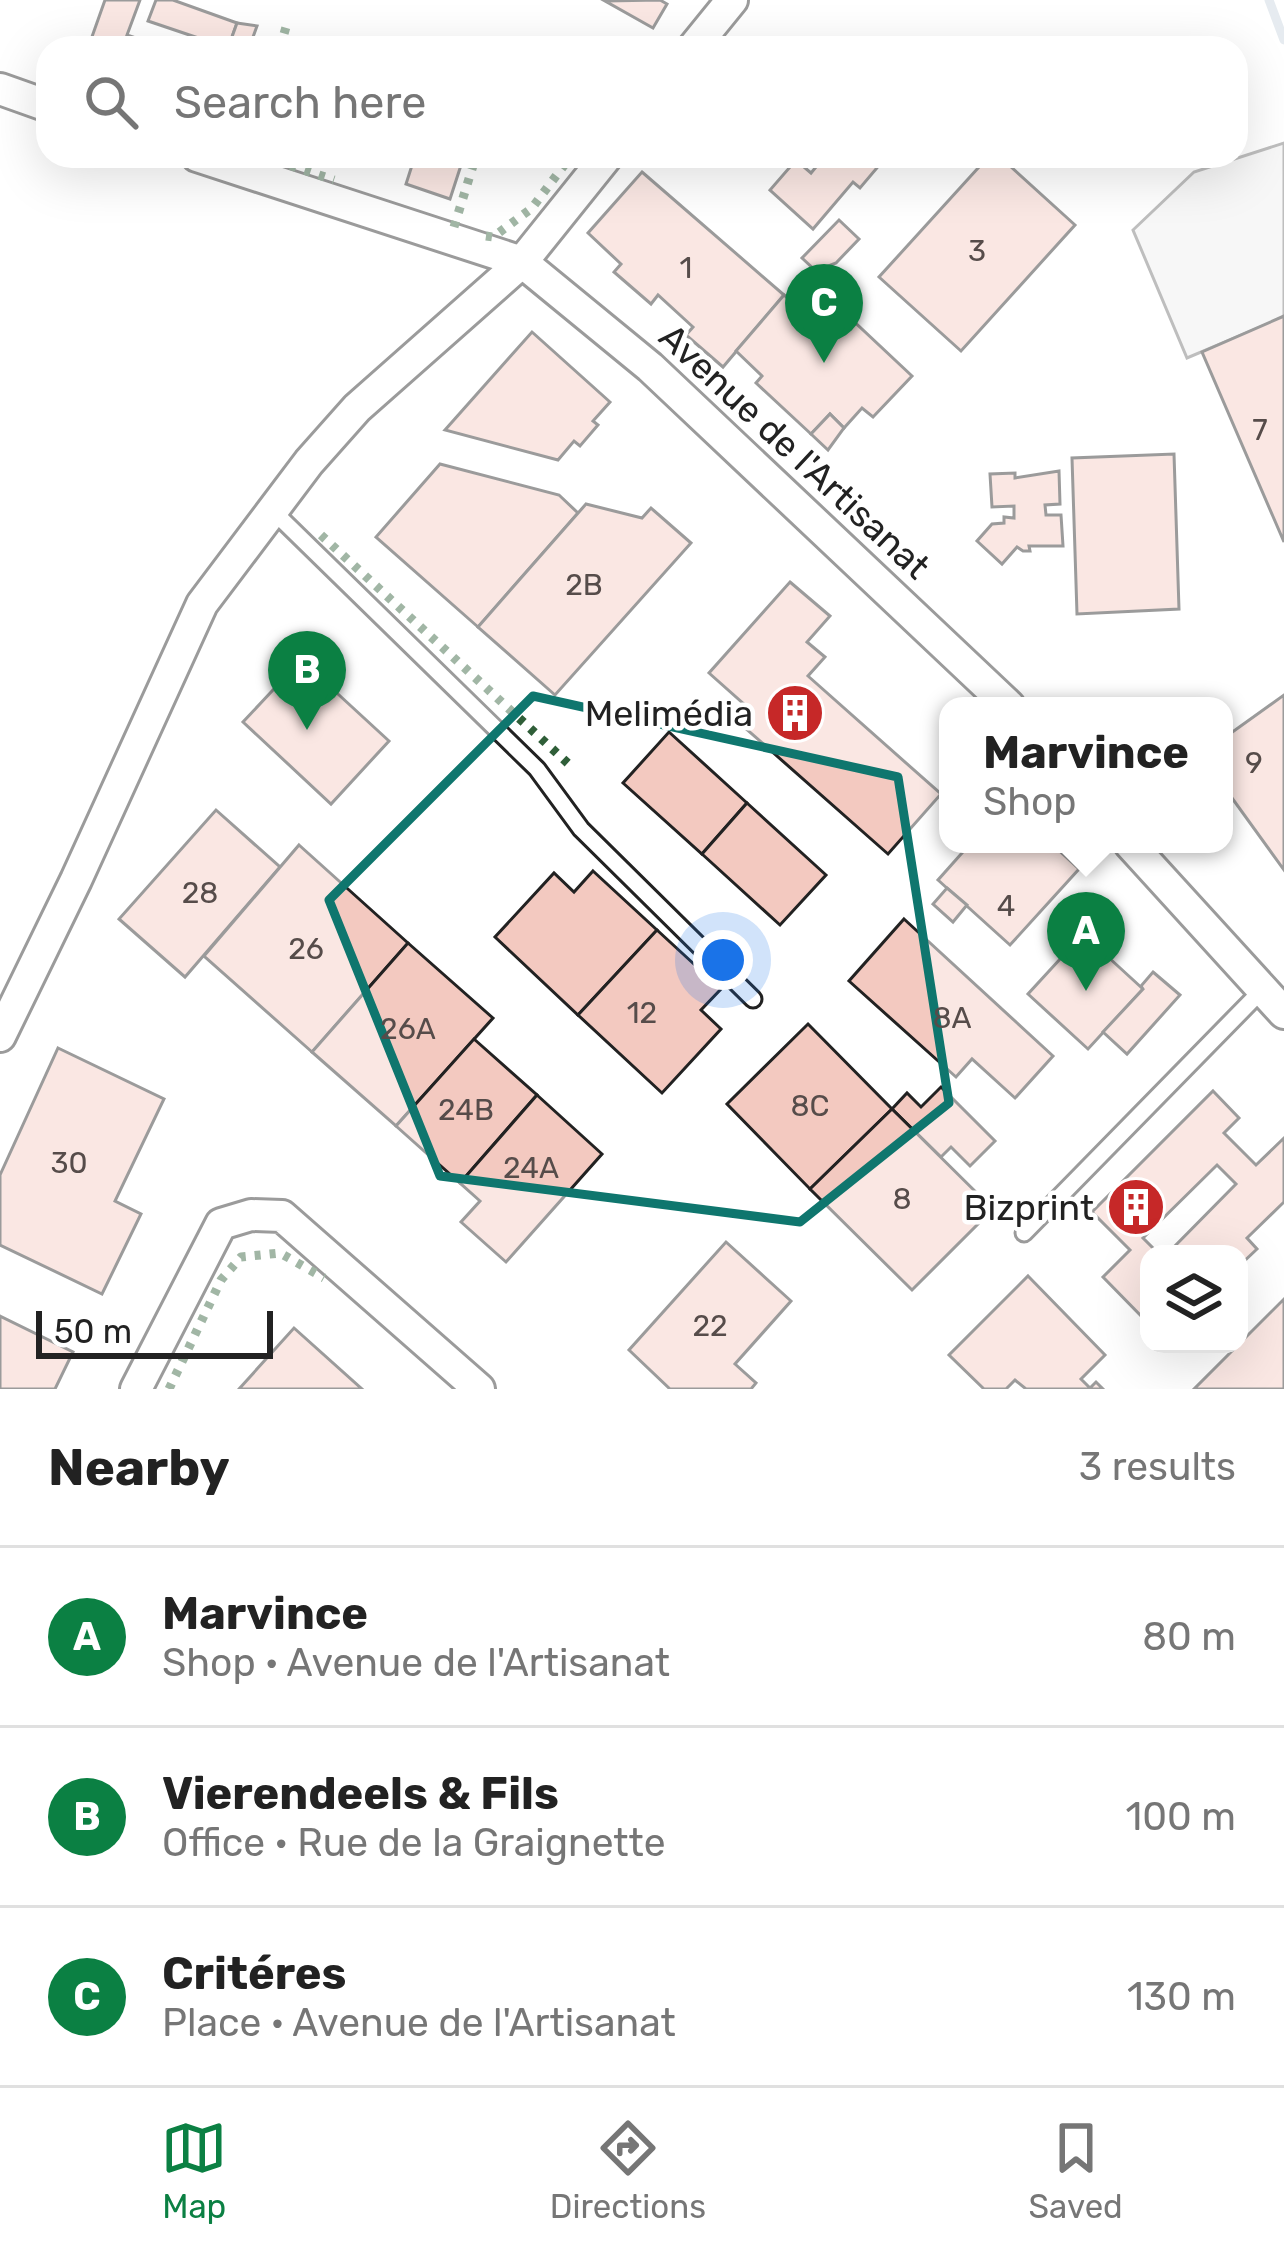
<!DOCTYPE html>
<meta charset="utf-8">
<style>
:root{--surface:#fff;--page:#f6f6f6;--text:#222;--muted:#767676;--line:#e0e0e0;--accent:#0b8043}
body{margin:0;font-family:Rubik,sans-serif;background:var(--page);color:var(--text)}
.controls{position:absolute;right:36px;bottom:36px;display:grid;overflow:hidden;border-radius:24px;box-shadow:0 12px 48px #0002}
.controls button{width:108px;height:108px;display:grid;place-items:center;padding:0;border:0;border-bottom:3px solid var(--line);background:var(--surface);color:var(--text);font:60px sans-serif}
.scale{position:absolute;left:36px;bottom:30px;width:237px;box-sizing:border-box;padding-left:12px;border:6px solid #222;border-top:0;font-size:33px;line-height:42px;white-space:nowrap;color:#222;-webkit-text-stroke:9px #fff;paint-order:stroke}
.you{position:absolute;left:723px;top:960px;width:42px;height:42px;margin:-30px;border:9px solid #fff;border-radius:50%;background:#1a73e8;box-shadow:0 0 0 18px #1a73e833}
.badge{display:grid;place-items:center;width:78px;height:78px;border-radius:50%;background:var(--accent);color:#fff;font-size:39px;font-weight:700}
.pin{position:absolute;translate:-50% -99px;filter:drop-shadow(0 3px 6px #0008)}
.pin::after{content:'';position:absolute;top:63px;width:42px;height:36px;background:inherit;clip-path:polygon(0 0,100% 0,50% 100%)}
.popup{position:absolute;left:939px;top:697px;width:294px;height:156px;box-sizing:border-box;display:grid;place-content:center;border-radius:24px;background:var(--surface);filter:drop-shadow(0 3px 9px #0005);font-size:39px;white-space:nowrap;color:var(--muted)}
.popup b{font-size:45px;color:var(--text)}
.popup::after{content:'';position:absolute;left:50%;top:100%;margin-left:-24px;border:24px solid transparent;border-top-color:var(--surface)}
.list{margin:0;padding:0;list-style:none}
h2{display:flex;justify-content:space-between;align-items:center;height:156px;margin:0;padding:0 48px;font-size:51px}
h2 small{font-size:39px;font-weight:400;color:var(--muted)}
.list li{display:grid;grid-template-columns:78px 1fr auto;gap:36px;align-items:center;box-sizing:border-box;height:180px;padding:0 48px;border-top:3px solid var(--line)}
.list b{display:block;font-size:45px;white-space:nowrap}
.list p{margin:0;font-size:39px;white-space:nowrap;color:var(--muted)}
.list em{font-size:39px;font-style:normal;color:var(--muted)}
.icon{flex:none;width:66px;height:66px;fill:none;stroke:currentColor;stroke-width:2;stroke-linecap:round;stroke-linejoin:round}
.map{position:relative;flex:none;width:1284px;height:1389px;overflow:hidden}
.search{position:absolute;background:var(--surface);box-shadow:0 12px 48px #0002;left:36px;right:36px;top:36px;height:132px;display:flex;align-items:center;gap:30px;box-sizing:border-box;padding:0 42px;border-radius:36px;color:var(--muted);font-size:45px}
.sheet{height:696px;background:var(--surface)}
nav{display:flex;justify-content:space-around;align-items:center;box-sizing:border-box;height:168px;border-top:3px solid var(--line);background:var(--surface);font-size:33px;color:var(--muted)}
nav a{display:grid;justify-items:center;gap:6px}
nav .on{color:var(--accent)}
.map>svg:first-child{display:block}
.parking{fill:#ededed;stroke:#6f6f6f;stroke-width:3}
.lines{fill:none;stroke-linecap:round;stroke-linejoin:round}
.stream{stroke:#c7d3dd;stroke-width:9}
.building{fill:#f3c9c0;stroke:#222;stroke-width:3}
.service-casing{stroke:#222;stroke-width:21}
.minor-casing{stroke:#222;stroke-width:36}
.service{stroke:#fff;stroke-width:15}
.minor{stroke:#fff;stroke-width:30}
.hedge{stroke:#2f5e38;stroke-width:9;stroke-dasharray:6 9;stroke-linecap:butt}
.marked{fill:none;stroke:#0f766e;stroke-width:9;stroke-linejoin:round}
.labels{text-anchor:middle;stroke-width:9;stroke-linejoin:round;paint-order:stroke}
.number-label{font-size:30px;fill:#564c4a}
.street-label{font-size:36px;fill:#222;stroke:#fff}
.poi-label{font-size:36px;fill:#222;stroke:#fff;text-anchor:end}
</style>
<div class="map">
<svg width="1284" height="1389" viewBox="0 0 1284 1389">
<rect width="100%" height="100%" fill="#fff"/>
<path class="parking" d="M 1284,143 L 1284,317 L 1187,358 L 1133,230 L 1194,172 Z"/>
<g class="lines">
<path class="stream" d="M 1269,0 L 1284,40"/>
</g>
<g class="building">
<path d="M 105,0 L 140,0 L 127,35 L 165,48 L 88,48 Z"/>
<path d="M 156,0 L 173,0 L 237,23 L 228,48 L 148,21 Z"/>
<path d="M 660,0 L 667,4 L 653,28 L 605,1 Z"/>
<path d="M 237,23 L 257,26 L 249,48 L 228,48 Z"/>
<path d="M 415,156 L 464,156 L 450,199 L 406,184 Z"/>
<path d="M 825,156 L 887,156 L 860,188 L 853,182 L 813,229 L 770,190 L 796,160 L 811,173 Z"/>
<path d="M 989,156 L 999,156 L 1075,225 L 961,351 L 879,277 Z"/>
<path d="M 642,172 L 784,295 L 723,367 L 686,335 L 693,327 L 658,295 L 651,304 L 614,272 L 621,264 L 588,233 Z"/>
<path d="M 839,220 L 859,239 L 836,263 L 816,271 L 802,258 Z"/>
<path d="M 784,295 L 813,322 L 832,301 L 912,376 L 873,417 L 862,408 L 844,428 L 830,414 L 811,434 L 756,383 L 762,376 L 736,351 Z"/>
<path d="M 1284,316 L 1284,542 L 1202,352 Z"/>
<path d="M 532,332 L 610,402 L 593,421 L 598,425 L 580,446 L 574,441 L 558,460 L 445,430 Z"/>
<path d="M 830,414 L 844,428 L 828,450 L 811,434 Z"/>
<path d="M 1174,454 L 1179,609 L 1077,614 L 1072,458 Z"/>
<path d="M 440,464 L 559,495 L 578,513 L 478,627 L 376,537 Z"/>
<path d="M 1059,471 L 1060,504 L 1045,505 L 1046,515 L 1061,515 L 1063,546 L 1029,546 L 1030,551 L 1023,551 L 1017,547 L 1002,564 L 977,541 L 992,524 L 1004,523 L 1004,517 L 1014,518 L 1014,506 L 992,507 L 990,474 L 1015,473 L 1015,478 Z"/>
<path d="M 586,504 L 642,518 L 651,508 L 691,543 L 555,695 L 478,627 Z"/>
<path d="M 790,582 L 830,616 L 807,642 L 825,657 L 808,676 L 941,794 L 888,854 L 735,719 L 746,706 L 709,673 Z"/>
<path d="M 301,660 L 389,741 L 331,804 L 243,722 Z"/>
<path d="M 1284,695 L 1284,870 L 1224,787 L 1224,738 Z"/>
<path d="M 669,732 L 747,803 L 702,854 L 623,783 Z"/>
<path d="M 747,803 L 826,875 L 780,925 L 702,854 Z"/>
<path d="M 216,810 L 280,867 L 185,977 L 119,919 Z"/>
<path d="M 970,844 L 1052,844 L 1079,869 L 1010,945 L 938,880 Z"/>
<path d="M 299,845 L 408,943 L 312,1052 L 204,956 Z"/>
<path d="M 593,871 L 657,930 L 578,1015 L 495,937 L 554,873 L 574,892 Z"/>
<path d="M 947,888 L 967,905 L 953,922 L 933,904 Z"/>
<path d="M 904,919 L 1053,1056 L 1015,1098 L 972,1059 L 956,1077 L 849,981 Z"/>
<path d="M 657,930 L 721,989 L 701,1010 L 721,1029 L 662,1093 L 578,1015 Z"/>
<path d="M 1083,934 L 1143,989 L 1088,1049 L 1028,994 Z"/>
<path d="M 408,943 L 493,1018 L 396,1126 L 312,1052 Z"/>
<path d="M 1153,972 L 1180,995 L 1127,1054 L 1103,1032 L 1143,989 L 1141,986 Z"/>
<path d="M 808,1024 L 892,1109 L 810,1189 L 727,1104 Z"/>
<path d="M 474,1039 L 537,1095 L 460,1183 L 396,1126 Z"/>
<path d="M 58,1048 L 164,1099 L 115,1201 L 141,1214 L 102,1294 L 0,1245 L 0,1175 Z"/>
<path d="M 941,1087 L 995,1141 L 970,1166 L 951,1147 L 941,1157 L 892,1109 L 907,1093 L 921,1107 Z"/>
<path d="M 1213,1091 L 1239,1118 L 1224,1133 L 1256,1165 L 1284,1138 L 1284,1202 L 1247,1238 L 1257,1249 L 1239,1266 L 1239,1254 L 1167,1254 L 1236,1184 L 1217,1165 L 1143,1238 L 1159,1254 L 1149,1254 L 1149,1324 L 1103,1277 L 1130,1250 L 1092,1212 Z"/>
<path d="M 537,1095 L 602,1154 L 506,1262 L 461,1222 L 480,1201 L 460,1183 Z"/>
<path d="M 892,1109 L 993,1209 L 912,1290 L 810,1189 Z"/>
<path d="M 726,1242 L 791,1301 L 735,1364 L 756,1383 L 751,1389 L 670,1389 L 629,1350 Z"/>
<path d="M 1028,1276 L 1105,1355 L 1081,1379 L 1090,1388 L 1096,1382 L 1103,1389 L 1026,1389 L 1015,1380 L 1006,1389 L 984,1389 L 949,1355 Z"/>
<path d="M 1284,1299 L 1284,1389 L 1194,1389 Z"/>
<path d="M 0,1316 L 73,1352 L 55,1389 L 0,1389 Z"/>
<path d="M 294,1328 L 362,1389 L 239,1389 Z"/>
</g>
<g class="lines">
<defs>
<g id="service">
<path d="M 272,510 L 537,769 L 581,829 L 753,999"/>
<path d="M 1024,1233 L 1263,989"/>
</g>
<g id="minor">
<path d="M 693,48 L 732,0"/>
<path d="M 0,89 L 48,106"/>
<path d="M 197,156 L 522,262 L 650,367 L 1009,706"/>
<path d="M 1130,844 L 1284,1013"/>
<path d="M 0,1036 L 76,880 L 202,604 L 309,462 L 357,408 L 522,262 L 607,156"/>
<path d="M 136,1389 L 221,1224 L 251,1215 L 282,1216 L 479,1389"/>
</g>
</defs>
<use href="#service" class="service-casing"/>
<use href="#minor" class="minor-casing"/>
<use href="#service" class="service"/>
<use href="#minor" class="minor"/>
<g class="hedge">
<path d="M 280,48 L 286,27"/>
<path d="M 262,156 L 334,180"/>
<path d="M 454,227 L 476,156"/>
<path d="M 486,236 L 493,237 L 532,208 L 571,156"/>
<path d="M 321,535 L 574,769"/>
<path d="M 169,1389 L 221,1280 L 241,1257 L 280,1253 L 324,1278"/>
</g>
</g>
<path d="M0 0H1284V1389H0ZM 533,696 L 898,777 L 949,1103 L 800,1222 L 440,1176 L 329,900 Z" fill="#fff" fill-opacity=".55" fill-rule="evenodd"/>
<path class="marked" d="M 533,696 L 898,777 L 949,1103 L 800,1222 L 440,1176 L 329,900 Z"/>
<defs>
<symbol id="building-disc" viewBox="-11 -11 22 22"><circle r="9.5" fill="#c62828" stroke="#fff"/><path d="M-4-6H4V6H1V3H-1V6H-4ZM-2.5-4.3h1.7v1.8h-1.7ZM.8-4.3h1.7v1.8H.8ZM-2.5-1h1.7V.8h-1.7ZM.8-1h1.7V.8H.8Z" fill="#fff"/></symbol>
</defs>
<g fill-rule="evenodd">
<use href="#building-disc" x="762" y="680" width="66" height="66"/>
<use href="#building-disc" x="1103" y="1174" width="66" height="66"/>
</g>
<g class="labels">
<g class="number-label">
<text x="977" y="261">3</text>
<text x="686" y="278">1</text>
<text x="1260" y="440">7</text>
<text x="584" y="595">2B</text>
<text x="1254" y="773">9</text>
<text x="200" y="903">28</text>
<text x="1006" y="916">4</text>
<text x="306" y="959">26</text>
<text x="642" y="1023">12</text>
<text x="952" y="1028">8A</text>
<text x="408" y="1039">26A</text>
<text x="810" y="1116">8C</text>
<text x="466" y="1120">24B</text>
<text x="69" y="1173">30</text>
<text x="531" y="1178">24A</text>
<text x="902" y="1209">8</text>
<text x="710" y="1336">22</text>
</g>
<g class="street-label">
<text transform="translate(795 451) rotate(43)" y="13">Avenue de l'Artisanat</text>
</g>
<g class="poi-label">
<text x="753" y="726">Melimédia</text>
<text x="1094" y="1220">Bizprint</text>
</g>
</g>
</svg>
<div class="controls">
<button><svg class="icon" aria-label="layers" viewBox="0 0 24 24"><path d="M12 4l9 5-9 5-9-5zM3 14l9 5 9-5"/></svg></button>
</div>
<div class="scale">50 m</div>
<div class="you"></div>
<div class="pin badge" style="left:1086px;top:991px">A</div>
<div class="popup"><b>Marvince</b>Shop</div>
<div class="pin badge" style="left:307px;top:730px">B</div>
<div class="pin badge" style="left:824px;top:363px">C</div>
<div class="search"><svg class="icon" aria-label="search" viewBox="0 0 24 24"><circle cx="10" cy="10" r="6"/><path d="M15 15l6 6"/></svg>Search here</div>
</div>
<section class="sheet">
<h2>Nearby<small>3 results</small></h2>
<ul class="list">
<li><span class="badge">A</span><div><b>Marvince</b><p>Shop · Avenue de l'Artisanat</p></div><em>80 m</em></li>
<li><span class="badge">B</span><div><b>Vierendeels &amp; Fils</b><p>Office · Rue de la Graignette</p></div><em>100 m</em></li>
<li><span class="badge">C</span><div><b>Critéres</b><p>Place · Avenue de l'Artisanat</p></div><em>130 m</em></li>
</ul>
</section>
<nav>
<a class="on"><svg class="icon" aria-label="map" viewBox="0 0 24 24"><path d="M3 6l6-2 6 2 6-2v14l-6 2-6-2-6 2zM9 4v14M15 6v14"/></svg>Map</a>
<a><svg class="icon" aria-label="directions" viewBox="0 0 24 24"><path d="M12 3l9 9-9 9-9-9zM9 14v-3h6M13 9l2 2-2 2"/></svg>Directions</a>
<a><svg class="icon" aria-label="saved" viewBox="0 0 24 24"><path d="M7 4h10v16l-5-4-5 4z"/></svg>Saved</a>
</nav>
